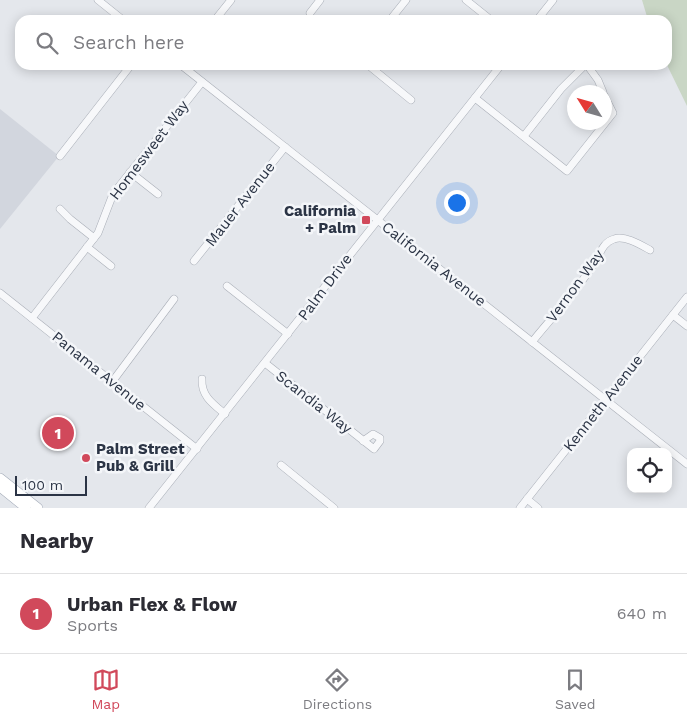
<!DOCTYPE html>
<style>
:root{--surface:#fff;--page:#f2f2f3;--text:#2b2b33;--muted:#7c7c81;--line:#e1e1e2;--accent:#d1495b}
body{margin:0;font-family:"Work Sans",sans-serif;background:var(--page);color:var(--text)}
.controls{position:absolute;right:15px;bottom:15px;display:grid;overflow:hidden;border-radius:10px;box-shadow:0 2px 12px #0003}
.controls button{width:45px;height:45px;display:grid;place-items:center;padding:0;border:0;border-bottom:1px solid var(--line);background:var(--surface);color:var(--text);font:25px sans-serif}
.compass{position:absolute;left:567px;top:85px;width:45px;height:45px;border-radius:50%;background:var(--surface);box-shadow:0 2px 12px #0003;rotate:307deg}
.scale{position:absolute;left:15px;bottom:12px;width:72px;box-sizing:border-box;padding-left:5px;border:2px solid #2b3445;border-top:0;font-size:14px;line-height:18px;white-space:nowrap;color:#2b3445;-webkit-text-stroke:4px #f4f6f9;paint-order:stroke}
.you{position:absolute;left:456px;top:202px;width:18px;height:18px;margin:-12px;border:4px solid #fff;border-radius:50%;background:#1a73e8;box-shadow:0 0 0 8px #1a73e833}
.badge{display:grid;place-items:center;width:32px;height:32px;border-radius:50%;background:var(--accent);color:#fff;font-size:16px;font-weight:700}
.pin{position:absolute;translate:-50% -50%;border:2px solid #fff;box-shadow:0 1px 5px #0006}
.list{margin:0;padding:0;list-style:none}
h2{display:flex;justify-content:space-between;align-items:center;height:65px;margin:0;padding:0 20px;font-size:21px}
h2 small{font-size:16px;font-weight:400;color:var(--muted)}
.list li{display:grid;grid-template-columns:32px 1fr auto;gap:15px;align-items:center;box-sizing:border-box;height:80px;padding:0 20px;border-top:1px solid var(--line)}
.list b{display:block;font-size:19px;white-space:nowrap}
.list p{margin:0;font-size:16px;white-space:nowrap;color:var(--muted)}
.list em{font-size:16px;font-style:normal;color:var(--muted)}
.icon{flex:none;width:28px;height:28px;fill:none;stroke:currentColor;stroke-width:2;stroke-linecap:round;stroke-linejoin:round}
.map{position:relative;flex:none;width:687px;height:508px;overflow:hidden}
.search{position:absolute;background:var(--surface);box-shadow:0 2px 12px #0003;left:15px;right:15px;top:15px;height:55px;display:flex;align-items:center;gap:12px;box-sizing:border-box;padding:0 18px;border-radius:15px;color:var(--muted);font-size:19px}
.sheet{height:145px;background:var(--surface)}
nav{display:flex;justify-content:space-around;align-items:center;box-sizing:border-box;height:70px;border-top:1px solid var(--line);background:var(--surface);font-size:14px;color:var(--muted)}
nav a{display:grid;justify-items:center;gap:2px}
nav .on{color:var(--accent)}
.map>svg:first-child{display:block}
.built{fill:#d2d6de}
.green{fill:#c9d6c5}
.lines{fill:none;stroke-linecap:round;stroke-linejoin:round}
.minor-casing{stroke:#a9aeb7;stroke-width:8}
.major-casing{stroke:#a3abb8;stroke-width:10}
.minor{stroke:#f7f8fa;stroke-width:7}
.major{stroke:#fff;stroke-width:9}
.poi-dot{fill:#d1495b;stroke:#f4f6f9;stroke-width:2}
.labels{text-anchor:middle;stroke-width:5;stroke-linejoin:round;paint-order:stroke}
.street-label{font-size:15px;fill:#2b3445;stroke:#f4f6f9}
.poi-label{font-size:15px;font-weight:bold;fill:#2b3445;stroke:#f4f6f9;text-anchor:end}
</style>
<div class="map">
<svg width="687" height="508" viewBox="0 0 687 508">
<rect width="100%" height="100%" fill="#e4e7ec"/>
<path class="built" d="M 0,109 L 59,156 L 0,229 Z"/>
<path class="green" d="M 642,0 L 687,0 L 687,106 L 667,65 L 667,20 L 648,20 Z"/>
<g class="lines">
<defs>
<g id="minor">
<path d="M 98,0 L 123,20"/>
<path d="M 466,0 L 491,20"/>
<path d="M 310,13 L 320,0"/>
<path d="M 215,20 L 231,0"/>
<path d="M 390,20 L 406,0"/>
<path d="M 537,20 L 553,0"/>
<path d="M 181,65 L 687,464"/>
<path d="M 368,65 L 411,100"/>
<path d="M 587,65 L 598,80 L 603,92"/>
<path d="M 475,98 L 567,171 L 613,113 L 604,95"/>
<path d="M 524,136 L 561,89 L 585,65"/>
<path d="M 60,156 L 131,65"/>
<path d="M 130,172 L 158,194"/>
<path d="M 60,209 L 70,219 L 94,238"/>
<path d="M 87,247 L 111,266"/>
<path d="M 194,261 L 285,147"/>
<path d="M 227,286 L 288,334"/>
<path d="M 0,293 L 197,449"/>
<path d="M 673,315 L 687,326"/>
<path d="M 32,318 L 98,233 L 113,194 L 202,82"/>
<path d="M 532,342 C 552,317 578,290 595,262 C 600,254 603,242 614,239 C 625,235 641,245 650,250"/>
<path d="M 265,363 L 374,449 L 380,441 L 380,438 L 373,434 L 363,441"/>
<path d="M 202,379 C 201,396 213,404 225,414"/>
<path d="M 112,382 L 174,299"/>
<path d="M 281,465 L 334,508"/>
<path d="M 527,499 L 538,508"/>
<path d="M 149,508 L 501,65"/>
<path d="M 520,508 L 687,297"/>
</g>
<g id="major">
<path d="M 0,478 L 38,508"/>
<path d="M 0,487 L 26,508"/>
</g>
</defs>
<use href="#minor" class="minor-casing"/>
<use href="#major" class="major-casing"/>
<use href="#minor" class="minor"/>
<use href="#major" class="major"/>
</g>
<g class="poi-dot">
<rect x="361" y="215" width="10" height="10" rx="2.5"/>
<circle cx="86" cy="458" r="5"/>
</g>
<g class="labels">
<g class="street-label">
<text transform="translate(149 150) rotate(-53)" y="5">Homesweet Way</text>
<text transform="translate(240 204) rotate(-52)" y="5">Mauer Avenue</text>
<text transform="translate(434 264) rotate(38)" y="5">California Avenue</text>
<text transform="translate(575 286) rotate(-54)" y="5">Vernon Way</text>
<text transform="translate(325 287) rotate(-53)" y="5">Palm Drive</text>
<text transform="translate(99 371) rotate(39)" y="5">Panama Avenue</text>
<text transform="translate(314 402) rotate(38)" y="5">Scandia Way</text>
<text transform="translate(603 403) rotate(-52)" y="5">Kenneth Avenue</text>
</g>
<g class="poi-label">
<text x="356" y="216">California<tspan x="356" dy="17">+ Palm</tspan></text>
<text x="96" y="454" text-anchor="start">Palm Street<tspan x="96" dy="17">Pub &amp; Grill</tspan></text>
</g>
</g>
</svg>
<div class="controls">
<button><svg class="icon" aria-label="locate" viewBox="0 0 24 24"><circle cx="12" cy="12" r="6"/><path d="M12 2v4M12 18v4M2 12h4M18 12h4"/></svg></button>
</div>
<svg class="compass" viewBox="-18 -18 36 36"><path d="M0-13l5 13h-10z" fill="#e53935"/><path d="M0 13l5-13h-10z" fill="#7c7c81"/></svg>
<div class="scale">100 m</div>
<div class="you"></div>
<div class="pin badge" style="left:58px;top:433px">1</div>
<div class="search"><svg class="icon" aria-label="search" viewBox="0 0 24 24"><circle cx="10" cy="10" r="6"/><path d="M15 15l6 6"/></svg>Search here</div>
</div>
<section class="sheet">
<h2>Nearby<small></small></h2>
<ul class="list">
<li><span class="badge">1</span><div><b>Urban Flex &amp; Flow</b><p>Sports</p></div><em>640 m</em></li>
</ul>
</section>
<nav>
<a class="on"><svg class="icon" aria-label="map" viewBox="0 0 24 24"><path d="M3 6l6-2 6 2 6-2v14l-6 2-6-2-6 2zM9 4v14M15 6v14"/></svg>Map</a>
<a><svg class="icon" aria-label="directions" viewBox="0 0 24 24"><path d="M12 3l9 9-9 9-9-9zM9 14v-3h6M13 9l2 2-2 2"/></svg>Directions</a>
<a><svg class="icon" aria-label="saved" viewBox="0 0 24 24"><path d="M7 4h10v16l-5-4-5 4z"/></svg>Saved</a>
</nav>
